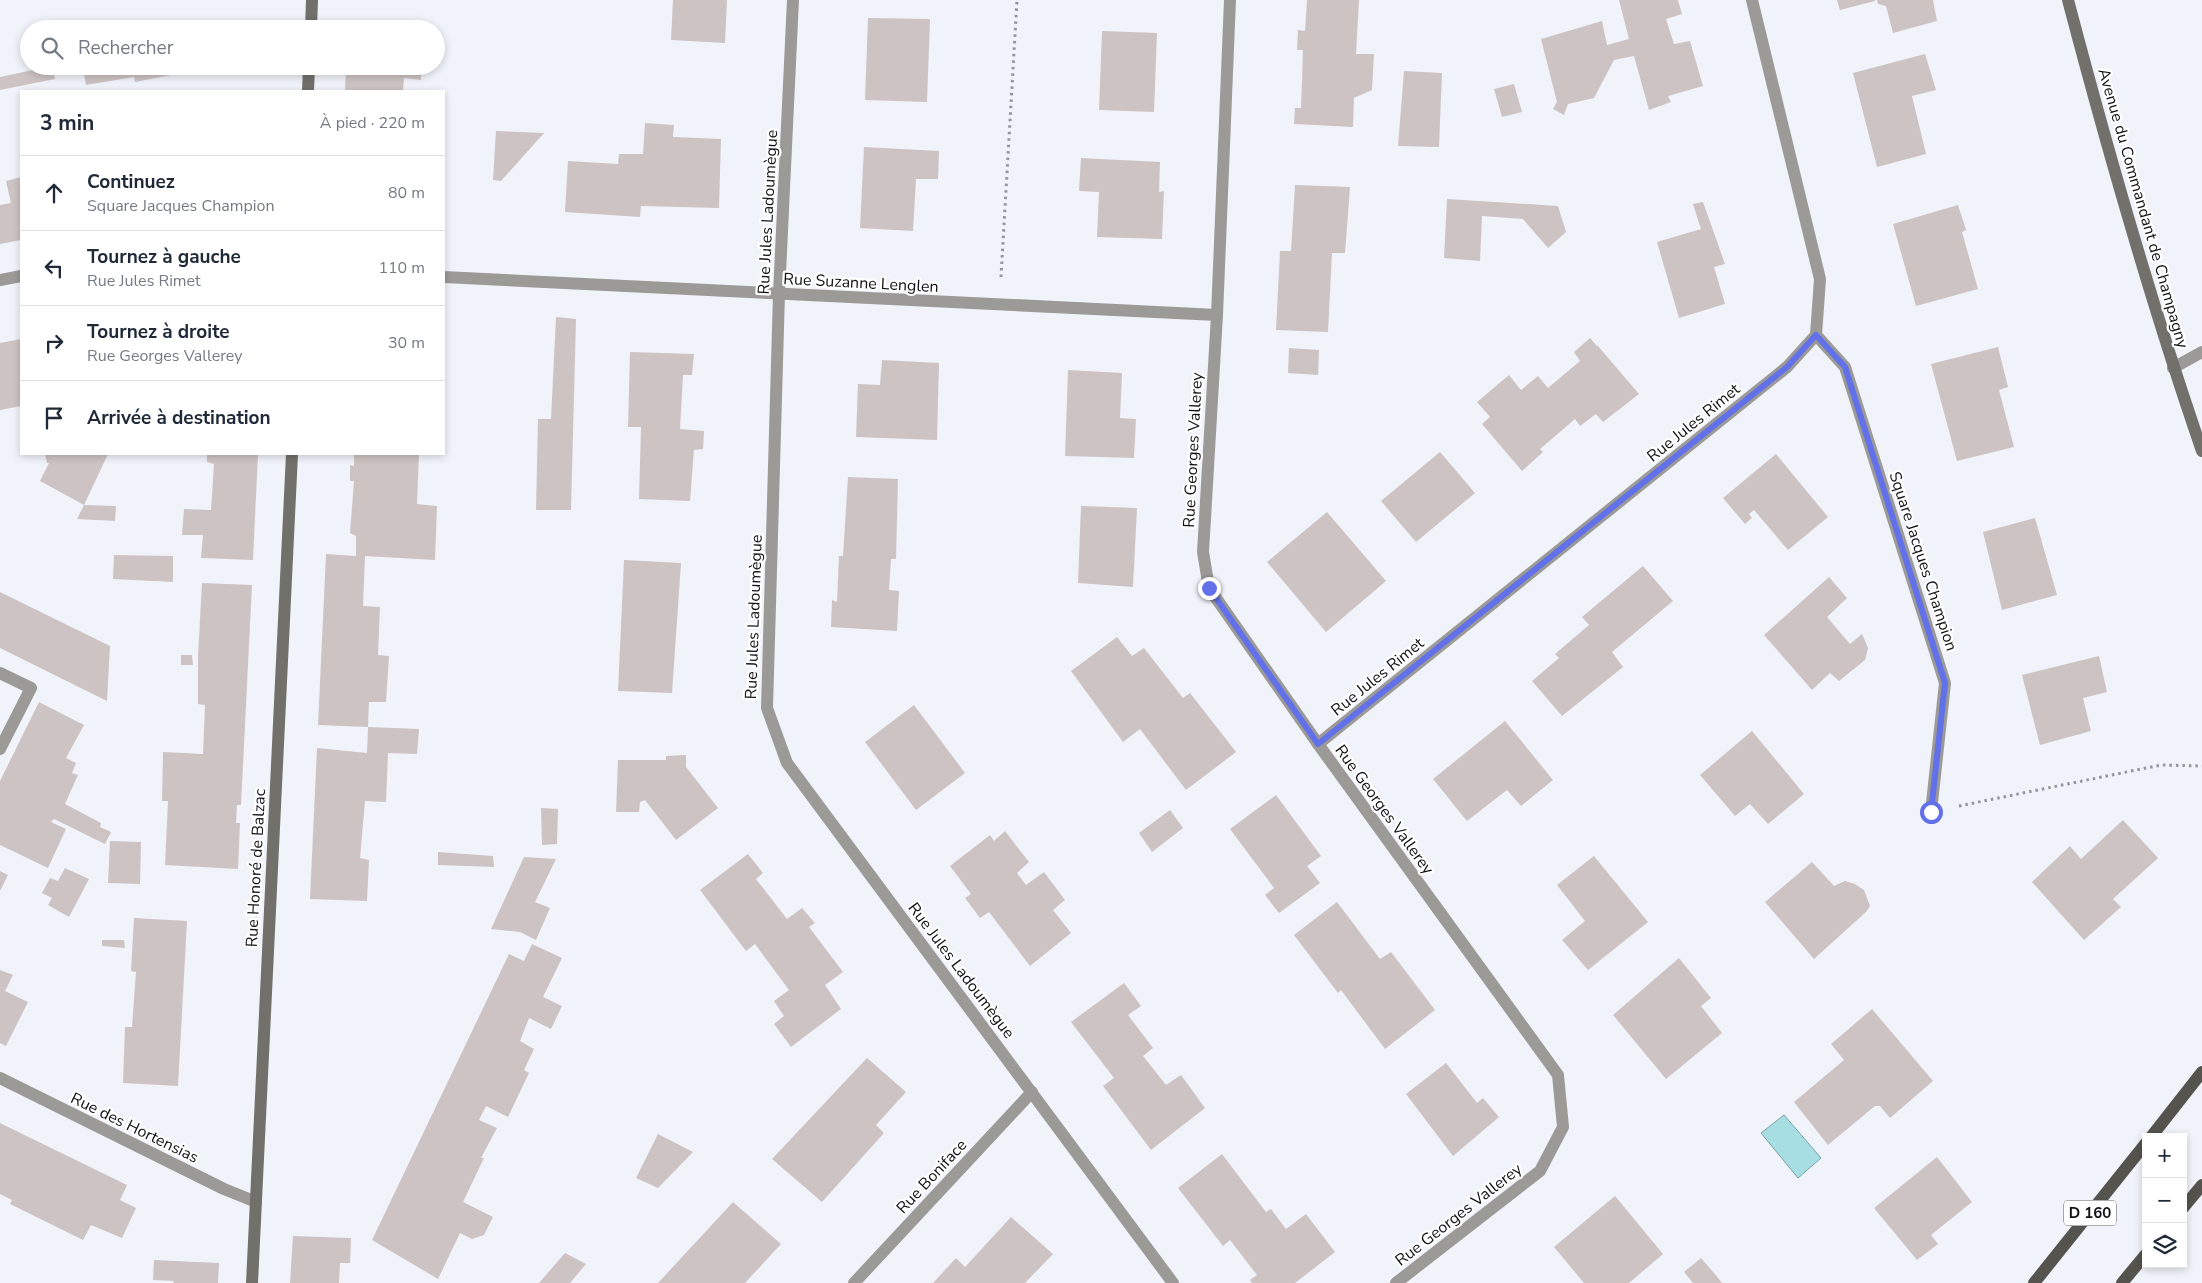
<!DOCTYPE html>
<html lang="fr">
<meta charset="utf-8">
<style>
:root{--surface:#fff;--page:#f6f6f7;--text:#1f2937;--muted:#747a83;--line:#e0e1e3}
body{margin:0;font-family:"Nunito Sans",sans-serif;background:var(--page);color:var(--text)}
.controls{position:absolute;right:15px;bottom:15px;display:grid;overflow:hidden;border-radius:0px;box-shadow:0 2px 8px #0003}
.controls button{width:45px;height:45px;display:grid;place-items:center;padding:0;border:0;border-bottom:1px solid var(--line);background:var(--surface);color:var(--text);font:25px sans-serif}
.stop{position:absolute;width:15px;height:15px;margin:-11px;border:4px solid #6271e9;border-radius:50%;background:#fff}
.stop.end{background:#6271e9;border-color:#fff;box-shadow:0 1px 5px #0008}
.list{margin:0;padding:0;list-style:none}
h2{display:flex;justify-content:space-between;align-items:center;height:65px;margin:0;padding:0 20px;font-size:21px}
h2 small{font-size:16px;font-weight:400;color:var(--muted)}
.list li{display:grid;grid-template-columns:32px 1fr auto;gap:15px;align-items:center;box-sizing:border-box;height:75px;padding:0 20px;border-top:1px solid var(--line)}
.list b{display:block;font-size:19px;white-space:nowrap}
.list p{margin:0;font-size:16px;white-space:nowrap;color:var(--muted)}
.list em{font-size:16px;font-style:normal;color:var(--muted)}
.icon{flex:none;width:28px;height:28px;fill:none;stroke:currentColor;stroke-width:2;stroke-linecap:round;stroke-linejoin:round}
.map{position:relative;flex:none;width:2202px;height:1283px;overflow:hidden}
.search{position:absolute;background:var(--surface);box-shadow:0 2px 8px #0003;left:20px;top:20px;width:425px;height:55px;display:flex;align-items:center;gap:12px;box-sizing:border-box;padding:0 18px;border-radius:28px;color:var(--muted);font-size:19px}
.panel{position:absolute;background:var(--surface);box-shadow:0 2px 8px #0003;left:20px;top:90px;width:425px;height:365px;border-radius:0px}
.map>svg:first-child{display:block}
.water{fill:#a7dee3;stroke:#7aa0a5}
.building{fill:#cdc3c2}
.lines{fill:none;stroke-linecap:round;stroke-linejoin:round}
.path{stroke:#94959b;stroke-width:3;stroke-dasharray:2.5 4;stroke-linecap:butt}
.street{stroke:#9b9a97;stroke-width:12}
.secondary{stroke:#72706b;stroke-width:12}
.primary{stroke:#54534d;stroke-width:12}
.route{stroke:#6271e9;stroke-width:6}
.labels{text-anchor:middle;stroke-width:4.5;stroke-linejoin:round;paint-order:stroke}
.shield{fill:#fff;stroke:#58585a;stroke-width:1}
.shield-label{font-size:15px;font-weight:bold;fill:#111114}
.street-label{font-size:16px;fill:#111114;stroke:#fff}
</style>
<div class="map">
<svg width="2202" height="1283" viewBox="0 0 2202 1283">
<rect width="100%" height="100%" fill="#f1f3fb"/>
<path class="water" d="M 1784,1115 L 1821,1158 L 1798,1178 L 1761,1133 Z"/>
<g class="building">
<path d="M 673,0 L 727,0 L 725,43 L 671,40 Z"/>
<path d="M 1307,0 L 1359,0 L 1356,54 L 1374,54 L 1372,90 L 1354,98 L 1353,127 L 1294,124 L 1295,108 L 1301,108 L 1303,50 L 1297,50 L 1298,30 L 1305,31 Z"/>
<path d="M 1619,0 L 1678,0 L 1682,14 L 1666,19 L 1674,44 L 1690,41 L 1703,86 L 1668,96 L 1671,102 L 1649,110 L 1634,56 L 1614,60 L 1594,98 L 1568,104 L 1564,115 L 1553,109 L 1557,102 L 1541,39 L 1602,21 L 1607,45 L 1629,39 Z"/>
<path d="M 1837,0 L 1875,0 L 1875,1 L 1840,10 Z"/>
<path d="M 1877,0 L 1933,0 L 1937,21 L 1893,33 L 1886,6 L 1878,4 Z"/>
<path d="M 868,18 L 930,19 L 927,102 L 865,100 Z"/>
<path d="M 1102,31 L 1157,33 L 1154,112 L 1099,110 Z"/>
<path d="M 1925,54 L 1936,90 L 1912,96 L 1926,154 L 1877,167 L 1853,73 Z"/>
<path d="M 52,66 L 55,79 L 0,90 L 0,77 Z"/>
<path d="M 123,66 L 169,66 L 171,75 L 135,82 L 134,77 L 86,85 L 84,74 Z"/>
<path d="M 346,66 L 422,66 L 421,80 L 404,78 L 403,91 L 345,91 Z"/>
<path d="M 1404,71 L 1442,73 L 1439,147 L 1398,146 Z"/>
<path d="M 1514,84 L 1522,112 L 1502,117 L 1494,89 Z"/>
<path d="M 645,123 L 674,125 L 673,137 L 721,139 L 719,208 L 641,206 L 640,217 L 565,212 L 568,161 L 618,164 L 619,154 L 643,154 Z"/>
<path d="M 496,131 L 544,133 L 501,181 L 493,180 Z"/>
<path d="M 864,147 L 939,151 L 938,179 L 916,179 L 913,231 L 860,228 Z"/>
<path d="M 1081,158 L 1160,162 L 1159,192 L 1164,191 L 1162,239 L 1097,237 L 1099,192 L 1079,191 Z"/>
<path d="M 21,177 L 21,240 L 0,244 L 0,205 L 11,203 L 6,181 Z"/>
<path d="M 1295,185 L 1350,187 L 1345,253 L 1332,253 L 1328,332 L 1276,330 L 1280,251 L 1291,251 Z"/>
<path d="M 1447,199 L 1558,206 L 1566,232 L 1548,248 L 1523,219 L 1482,216 L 1480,261 L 1444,258 Z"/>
<path d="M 1703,202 L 1725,264 L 1714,267 L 1725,304 L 1679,318 L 1657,242 L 1701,229 L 1693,204 Z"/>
<path d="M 1958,205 L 1966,230 L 1962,232 L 1978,289 L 1916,306 L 1893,224 Z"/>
<path d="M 556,317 L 576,319 L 571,510 L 536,510 L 538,419 L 551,419 Z"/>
<path d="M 1590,338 L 1597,346 L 1598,346 L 1639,394 L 1603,422 L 1596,414 L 1580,426 L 1575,419 L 1540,449 L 1543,452 L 1522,471 L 1482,424 L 1490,417 L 1477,402 L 1509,375 L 1521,390 L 1538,376 L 1548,388 L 1580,361 L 1574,352 Z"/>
<path d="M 21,339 L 21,406 L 0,410 L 0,343 Z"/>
<path d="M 1998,347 L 2008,387 L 1999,390 L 2014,447 L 1957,461 L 1931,364 Z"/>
<path d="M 1289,348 L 1319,350 L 1318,375 L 1288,373 Z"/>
<path d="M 630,352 L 694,354 L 692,375 L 683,375 L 680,429 L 704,431 L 703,449 L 694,450 L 690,501 L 639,499 L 641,427 L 628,427 Z"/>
<path d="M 882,360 L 939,363 L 937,440 L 856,437 L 858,384 L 880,385 Z"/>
<path d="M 1068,370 L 1122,373 L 1120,418 L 1136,419 L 1134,458 L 1065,456 Z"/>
<path d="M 1440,452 L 1475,493 L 1416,542 L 1381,501 Z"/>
<path d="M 45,454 L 108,454 L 84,505 L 40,481 L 49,463 L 47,463 Z"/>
<path d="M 207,454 L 258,454 L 253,560 L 201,558 L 203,535 L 182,535 L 184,509 L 211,510 L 214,464 L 207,462 Z"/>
<path d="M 354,454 L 419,454 L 417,504 L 437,506 L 435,560 L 365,556 L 363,606 L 380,607 L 378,655 L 389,656 L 386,702 L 369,702 L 368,727 L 419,729 L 417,754 L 388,753 L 386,802 L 365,801 L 360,858 L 369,860 L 367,901 L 310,899 L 317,748 L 367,753 L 368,727 L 318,725 L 326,554 L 356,556 L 356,536 L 350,533 L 354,481 L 350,481 L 350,465 L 354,466 Z"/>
<path d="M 1776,454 L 1828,517 L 1788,550 L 1754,510 L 1749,514 L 1752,518 L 1745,524 L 1723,498 Z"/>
<path d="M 848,477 L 898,479 L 896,559 L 891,559 L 889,590 L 899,591 L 897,631 L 831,627 L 832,600 L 837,602 L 839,556 L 843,556 Z"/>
<path d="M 84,505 L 116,506 L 115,521 L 77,519 Z"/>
<path d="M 1081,506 L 1137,508 L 1133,587 L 1078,583 Z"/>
<path d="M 1327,512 L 1386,581 L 1326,632 L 1267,562 Z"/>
<path d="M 2035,518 L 2057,595 L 2002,610 L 1983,532 Z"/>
<path d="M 114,555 L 173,556 L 173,582 L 113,579 Z"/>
<path d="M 624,560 L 681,563 L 672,693 L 618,691 Z"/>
<path d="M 1643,566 L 1673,601 L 1612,652 L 1623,667 L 1562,716 L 1532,681 L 1559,658 L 1555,654 L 1589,625 L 1582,617 Z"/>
<path d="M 1829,577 L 1847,598 L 1827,617 L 1850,644 L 1862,634 L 1868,648 L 1865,660 L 1839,681 L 1830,673 L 1812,690 L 1764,635 Z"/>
<path d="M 202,583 L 252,585 L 241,805 L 237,805 L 236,823 L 240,823 L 238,869 L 165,865 L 168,801 L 162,801 L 163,752 L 203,754 L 205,705 L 198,704 L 198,656 Z"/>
<path d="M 0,592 L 110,646 L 107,701 L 0,648 Z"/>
<path d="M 1117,637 L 1132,656 L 1144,648 L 1183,698 L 1190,693 L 1236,752 L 1186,790 L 1140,729 L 1123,742 L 1071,671 Z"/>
<path d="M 181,655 L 192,655 L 193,665 L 181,665 Z"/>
<path d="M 2099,656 L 2107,692 L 2083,698 L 2091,731 L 2040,745 L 2022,675 Z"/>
<path d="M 39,702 L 84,725 L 66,758 L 76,763 L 72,773 L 78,775 L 65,804 L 101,823 L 100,827 L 111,832 L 105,844 L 54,819 L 51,822 L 66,829 L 48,868 L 0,845 L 0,781 Z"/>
<path d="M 914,705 L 965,773 L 916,810 L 865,742 Z"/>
<path d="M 1505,721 L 1553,780 L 1521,806 L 1507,790 L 1467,821 L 1433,779 Z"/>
<path d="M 1752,731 L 1804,794 L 1768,824 L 1750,804 L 1735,816 L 1700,775 Z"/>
<path d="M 686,755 L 686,767 L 718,808 L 676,840 L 645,800 L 640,802 L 639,812 L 616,812 L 618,760 L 666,760 L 666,756 Z"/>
<path d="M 1276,795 L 1321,856 L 1307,866 L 1320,883 L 1279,913 L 1265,895 L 1274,888 L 1230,829 Z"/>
<path d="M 541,808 L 558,809 L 557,844 L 542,845 Z"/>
<path d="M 1170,810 L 1183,828 L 1152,852 L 1139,833 Z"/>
<path d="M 2123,820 L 2158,858 L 2113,899 L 2121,907 L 2084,940 L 2032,882 L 2070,846 L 2081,859 Z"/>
<path d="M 1005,831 L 1029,862 L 1017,873 L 1026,885 L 1044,872 L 1065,900 L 1053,910 L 1071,933 L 1030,966 L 989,912 L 980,918 L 965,898 L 971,894 L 950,866 L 990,835 L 994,841 Z"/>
<path d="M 110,841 L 141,842 L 140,884 L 108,883 Z"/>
<path d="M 438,852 L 493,856 L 494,867 L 438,865 Z"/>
<path d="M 748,854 L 763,873 L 756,879 L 787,919 L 802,908 L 815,923 L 809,927 L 843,972 L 825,985 L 841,1009 L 791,1047 L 774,1024 L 784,1016 L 774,1001 L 789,990 L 755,944 L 746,951 L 700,890 Z"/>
<path d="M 1594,856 L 1648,922 L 1588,970 L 1562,940 L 1585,921 L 1557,885 Z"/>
<path d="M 524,857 L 556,859 L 535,902 L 550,908 L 536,940 L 520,932 L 491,929 Z"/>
<path d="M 1812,862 L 1834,886 L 1845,881 L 1855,884 L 1864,890 L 1870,906 L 1866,912 L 1814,959 L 1765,902 Z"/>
<path d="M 65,868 L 89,879 L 69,917 L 48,905 L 52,898 L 42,893 L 50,878 L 58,881 Z"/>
<path d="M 0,871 L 8,875 L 0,891 Z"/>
<path d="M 1337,902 L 1380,959 L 1391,952 L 1435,1010 L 1385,1049 L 1341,990 L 1338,993 L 1294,935 Z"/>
<path d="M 134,918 L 187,921 L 178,1086 L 123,1083 L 125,1027 L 132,1027 L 136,972 L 131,971 Z"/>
<path d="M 102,940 L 124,940 L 125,948 L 102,946 Z"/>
<path d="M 532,944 L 562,958 L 543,997 L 562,1006 L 551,1029 L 529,1018 L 520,1041 L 534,1049 L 524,1070 L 529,1073 L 508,1117 L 486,1106 L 479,1120 L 497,1128 L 481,1158 L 484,1158 L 463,1202 L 493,1217 L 484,1235 L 472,1239 L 460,1233 L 438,1279 L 372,1240 L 509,954 L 524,961 Z"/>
<path d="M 1679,958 L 1711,998 L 1701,1006 L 1722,1033 L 1666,1079 L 1613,1015 Z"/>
<path d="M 0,970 L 13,975 L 5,991 L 28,1002 L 6,1046 L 0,1043 Z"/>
<path d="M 1124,983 L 1141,1006 L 1128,1015 L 1153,1048 L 1143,1056 L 1166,1085 L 1181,1075 L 1205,1108 L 1151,1150 L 1103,1086 L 1114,1078 L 1071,1022 Z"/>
<path d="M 1872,1009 L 1933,1081 L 1890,1118 L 1880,1106 L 1875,1106 L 1828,1145 L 1794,1102 L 1844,1060 L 1831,1044 Z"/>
<path d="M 867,1058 L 906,1092 L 876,1125 L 884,1133 L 822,1202 L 772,1159 Z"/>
<path d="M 1446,1063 L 1477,1103 L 1483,1098 L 1499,1117 L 1453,1156 L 1406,1094 Z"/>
<path d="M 0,1123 L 127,1185 L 120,1200 L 136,1208 L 122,1238 L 91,1225 L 83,1240 L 10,1204 L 12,1200 L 0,1194 Z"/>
<path d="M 658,1134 L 693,1152 L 658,1188 L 636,1178 Z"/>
<path d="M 1222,1154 L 1266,1212 L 1271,1209 L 1286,1229 L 1306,1214 L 1335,1252 L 1295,1283 L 1252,1283 L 1250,1280 L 1257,1275 L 1230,1240 L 1223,1246 L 1178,1188 Z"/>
<path d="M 1937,1157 L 1972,1202 L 1931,1235 L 1938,1244 L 1917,1260 L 1874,1208 Z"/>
<path d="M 1615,1196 L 1663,1254 L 1629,1283 L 1584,1283 L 1554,1247 Z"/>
<path d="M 733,1202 L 781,1244 L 745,1283 L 658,1283 Z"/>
<path d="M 1011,1217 L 1053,1254 L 1025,1283 L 933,1283 L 956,1258 L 965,1267 Z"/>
<path d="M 293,1236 L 351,1238 L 350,1263 L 340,1263 L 339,1283 L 290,1283 Z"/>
<path d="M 565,1253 L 586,1264 L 570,1283 L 539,1283 Z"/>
<path d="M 1701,1258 L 1719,1279 L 1722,1283 L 1693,1283 L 1684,1272 Z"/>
<path d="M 154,1260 L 219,1263 L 218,1283 L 173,1283 L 174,1281 L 153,1280 Z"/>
</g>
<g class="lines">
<g class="path">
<path d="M 1001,277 L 1017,0"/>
<path d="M 1959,806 L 2161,765 L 2202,766"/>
</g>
<g class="street">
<path d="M 793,0 L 779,294 L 767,708 L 787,763 L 1173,1283"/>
<path d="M 1230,0 L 1217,315 L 1203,552 L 1209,588 L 1318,744 L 1558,1075 L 1563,1127 L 1540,1171 L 1396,1283"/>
<path d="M 444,277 L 1217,315"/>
<path d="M 0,280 L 21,276"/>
<path d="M 1816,335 L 1845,367 L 1945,683 L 1931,812"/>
<path d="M 2173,368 L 2202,352"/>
<path d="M 0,673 L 31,688 L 0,749"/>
<path d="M 1318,744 L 1787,367 L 1816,335 L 1820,279 L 1752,0"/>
<path d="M 0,1078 L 224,1189 L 256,1202"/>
<path d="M 854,1283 L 1032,1092"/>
</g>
<g class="secondary">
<path d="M 2068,0 C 2108,152 2151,303 2202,451"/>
<path d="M 311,29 L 312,0"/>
<path d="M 308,91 L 309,66"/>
<path d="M 252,1283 L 292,454"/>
</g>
<g class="primary">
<path d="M 2151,1137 L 2202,1072"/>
<path d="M 2183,1208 L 2202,1185"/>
<path d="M 2034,1283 L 2146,1143"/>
<path d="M 2122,1283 L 2146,1254"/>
</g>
</g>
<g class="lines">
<path class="route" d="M 1209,588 L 1318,744 L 1787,367 L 1816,335 L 1845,367 L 1945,683 L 1931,812"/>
</g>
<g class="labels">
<rect class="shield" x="2064" y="1200.5" width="52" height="25" rx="4"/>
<g class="shield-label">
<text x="2090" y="1218">D 160</text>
</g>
<g class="street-label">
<text transform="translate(2144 208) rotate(74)" y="6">Avenue du Commandant de Champagny</text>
<text transform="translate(767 212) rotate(-87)" y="6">Rue Jules Ladoumègue</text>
<text transform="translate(861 282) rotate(3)" y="6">Rue Suzanne Lenglen</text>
<text transform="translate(1693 422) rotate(-39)" y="6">Rue Jules Rimet</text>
<text transform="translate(1192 450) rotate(-87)" y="6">Rue Georges Vallerey</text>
<text transform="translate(1924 561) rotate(72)" y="6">Square Jacques Champion</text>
<text transform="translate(753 617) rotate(-88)" y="6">Rue Jules Ladoumègue</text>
<text transform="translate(1377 676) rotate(-39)" y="6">Rue Jules Rimet</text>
<text transform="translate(1385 809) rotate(54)" y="6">Rue Georges Vallerey</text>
<text transform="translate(255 868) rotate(-87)" y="6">Rue Honoré de Balzac</text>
<text transform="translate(962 970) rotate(53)" y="6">Rue Jules Ladoumègue</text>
<text transform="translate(135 1127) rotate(26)" y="6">Rue des Hortensias</text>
<text transform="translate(931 1176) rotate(-47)" y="6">Rue Boniface</text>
<text transform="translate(1458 1214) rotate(-38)" y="6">Rue Georges Vallerey</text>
</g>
</g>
</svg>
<div class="controls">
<button>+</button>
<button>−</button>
<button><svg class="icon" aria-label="layers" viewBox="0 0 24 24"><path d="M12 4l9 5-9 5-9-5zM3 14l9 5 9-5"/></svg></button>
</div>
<div class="stop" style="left:1931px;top:812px"></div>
<div class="stop end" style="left:1209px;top:588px"></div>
<div class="search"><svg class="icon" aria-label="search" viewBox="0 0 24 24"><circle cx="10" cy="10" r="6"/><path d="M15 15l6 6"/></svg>Rechercher</div>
<section class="panel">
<h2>3 min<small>À pied · 220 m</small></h2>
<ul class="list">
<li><svg class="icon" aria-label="ahead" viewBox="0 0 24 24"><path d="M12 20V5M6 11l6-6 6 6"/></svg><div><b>Continuez</b><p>Square Jacques Champion</p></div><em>80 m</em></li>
<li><svg class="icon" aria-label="left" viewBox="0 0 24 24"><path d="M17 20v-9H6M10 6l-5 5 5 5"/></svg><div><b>Tournez à gauche</b><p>Rue Jules Rimet</p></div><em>110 m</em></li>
<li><svg class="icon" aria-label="right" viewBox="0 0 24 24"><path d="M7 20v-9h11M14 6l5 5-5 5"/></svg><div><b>Tournez à droite</b><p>Rue Georges Vallerey</p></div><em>30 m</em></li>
<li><svg class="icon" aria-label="arrive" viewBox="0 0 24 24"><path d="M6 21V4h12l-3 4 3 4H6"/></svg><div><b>Arrivée à destination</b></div></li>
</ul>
</section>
</div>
